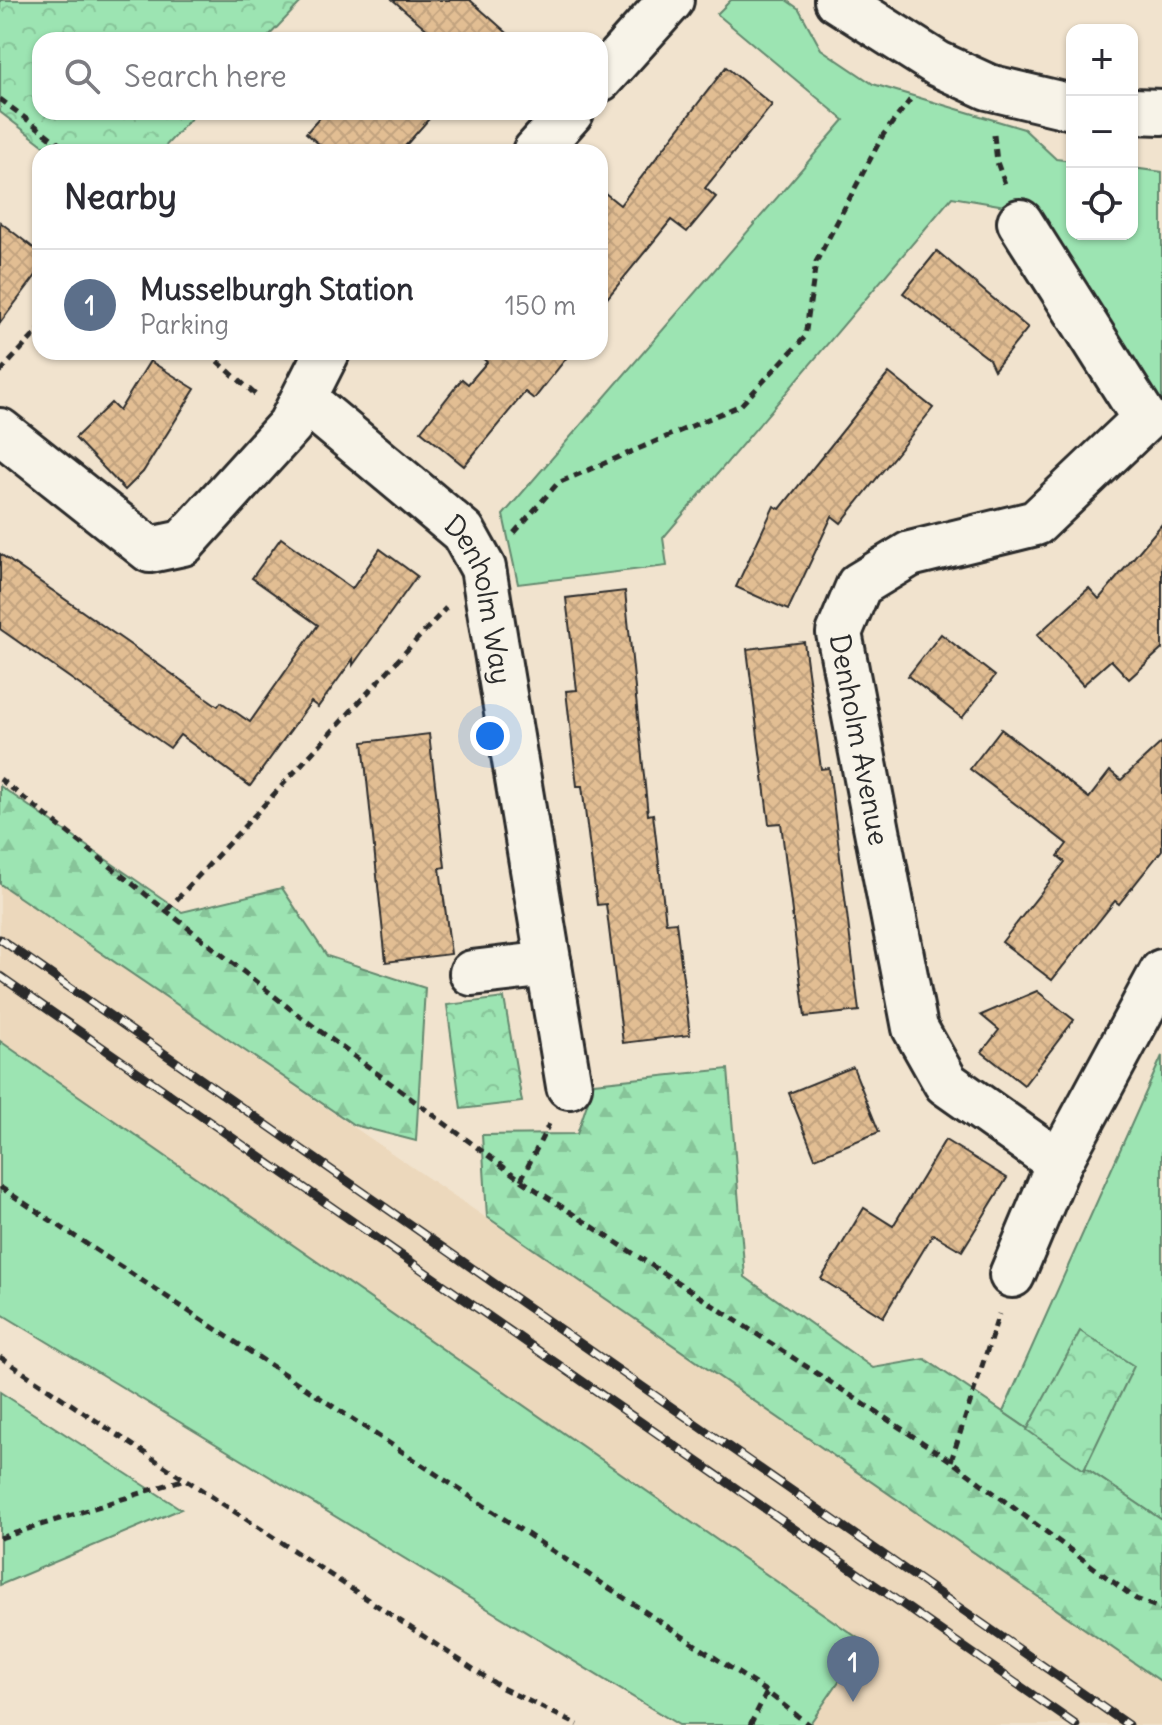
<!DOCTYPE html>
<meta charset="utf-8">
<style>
:root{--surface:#fff;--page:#f2f2f3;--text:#2b2b33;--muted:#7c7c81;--line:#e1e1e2;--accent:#c8321e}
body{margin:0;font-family:Delius,sans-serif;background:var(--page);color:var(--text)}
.controls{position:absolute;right:24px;top:24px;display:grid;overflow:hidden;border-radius:16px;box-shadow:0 2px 6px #0004}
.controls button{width:72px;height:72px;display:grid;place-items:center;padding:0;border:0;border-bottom:2px solid var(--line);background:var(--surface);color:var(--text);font:40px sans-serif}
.you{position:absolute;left:490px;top:736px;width:28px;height:28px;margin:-20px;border:6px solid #fff;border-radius:50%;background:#1a73e8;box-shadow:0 0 0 12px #1a73e833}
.badge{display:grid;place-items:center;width:52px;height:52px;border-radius:50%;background:var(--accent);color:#fff;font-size:26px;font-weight:700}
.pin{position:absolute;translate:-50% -66px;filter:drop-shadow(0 2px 4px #0008)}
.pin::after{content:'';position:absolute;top:42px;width:28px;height:24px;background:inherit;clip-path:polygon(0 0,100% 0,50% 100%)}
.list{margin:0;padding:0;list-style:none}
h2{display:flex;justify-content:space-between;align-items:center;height:104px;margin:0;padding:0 32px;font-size:34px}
h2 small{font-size:26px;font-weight:400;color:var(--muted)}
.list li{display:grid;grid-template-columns:52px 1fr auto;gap:24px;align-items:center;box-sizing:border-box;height:112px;padding:0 32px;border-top:2px solid var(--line)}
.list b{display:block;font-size:30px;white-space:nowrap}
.list p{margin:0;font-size:26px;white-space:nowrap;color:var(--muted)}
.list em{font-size:26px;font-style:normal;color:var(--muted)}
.icon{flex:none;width:44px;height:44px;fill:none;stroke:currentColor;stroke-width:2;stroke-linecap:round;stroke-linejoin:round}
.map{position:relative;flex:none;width:1162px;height:1725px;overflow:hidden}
.search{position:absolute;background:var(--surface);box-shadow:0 2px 6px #0004;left:32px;top:32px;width:576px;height:88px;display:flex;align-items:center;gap:20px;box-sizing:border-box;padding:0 28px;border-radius:24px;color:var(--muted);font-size:30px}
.panel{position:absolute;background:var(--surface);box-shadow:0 2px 6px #0004;left:32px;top:144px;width:576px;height:216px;border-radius:24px}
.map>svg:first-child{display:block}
.built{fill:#ecd8bc}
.grass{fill:#9ce4b2;stroke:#64886e;stroke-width:2}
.forest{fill:url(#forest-firs);stroke:#64886e;stroke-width:2}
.park{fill:url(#park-crowns);stroke:#64886e;stroke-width:2}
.building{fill:url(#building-cross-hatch);stroke:#2b2b2b;stroke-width:2}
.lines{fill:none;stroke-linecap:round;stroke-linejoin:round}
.minor-casing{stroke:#2b2b2b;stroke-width:50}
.path{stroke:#2b2b2b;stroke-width:5;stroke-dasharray:8 6;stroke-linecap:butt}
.minor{stroke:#f7f3e8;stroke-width:44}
.rail-casing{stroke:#2b2b2b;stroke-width:9}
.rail{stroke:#f7f3e8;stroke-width:6;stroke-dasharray:18;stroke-linecap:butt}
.labels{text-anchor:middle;stroke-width:7;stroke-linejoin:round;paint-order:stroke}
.street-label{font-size:28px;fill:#2b2b2b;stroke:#f7f3e8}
</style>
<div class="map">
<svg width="1162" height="1725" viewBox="0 0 1162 1725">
<defs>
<pattern id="forest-firs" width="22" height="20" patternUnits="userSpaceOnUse" patternTransform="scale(2)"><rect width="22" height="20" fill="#9ce4b2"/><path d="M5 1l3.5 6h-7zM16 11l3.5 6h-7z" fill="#87c499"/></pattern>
<pattern id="park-crowns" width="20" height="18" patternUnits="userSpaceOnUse" patternTransform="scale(2)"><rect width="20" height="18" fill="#9ce4b2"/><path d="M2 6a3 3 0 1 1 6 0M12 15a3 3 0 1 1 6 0" fill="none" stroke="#87c499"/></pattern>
<pattern id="building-cross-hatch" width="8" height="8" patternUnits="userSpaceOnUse" patternTransform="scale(2)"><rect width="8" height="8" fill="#e2be93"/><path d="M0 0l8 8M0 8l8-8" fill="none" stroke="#c2a37f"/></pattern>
</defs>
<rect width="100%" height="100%" fill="#f1e3ce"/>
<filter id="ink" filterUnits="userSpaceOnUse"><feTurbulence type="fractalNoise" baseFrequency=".0125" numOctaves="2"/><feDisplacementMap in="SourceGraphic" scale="16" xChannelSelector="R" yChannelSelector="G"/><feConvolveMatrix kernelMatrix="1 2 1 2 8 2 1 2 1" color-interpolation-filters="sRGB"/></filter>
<g filter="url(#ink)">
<path class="built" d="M 0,884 L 1162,1682 L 1162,1725 L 809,1725 L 865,1642 L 0,1041 Z"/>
<g class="grass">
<path d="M 731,0 L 786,0 L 799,9 L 821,49 L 873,84 L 1024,129 L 1056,159 L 1072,161 L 1072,234 L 1132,234 L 1132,168 L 1162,172 L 1162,412 L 1005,206 L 952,197 L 663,538 L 667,566 L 518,584 L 503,515 L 844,120 L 717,14 Z"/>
<path d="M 0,1041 L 865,1643 L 809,1725 L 679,1725 L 0,1313 Z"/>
<path d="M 1162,1056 L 1162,1520 L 1003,1412 Z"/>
<path d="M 0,1392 L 181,1509 L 0,1585 Z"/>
</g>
<g class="forest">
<path d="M 0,786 L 182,912 L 282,888 L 327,956 L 425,988 L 416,1141 L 354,1125 L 0,884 Z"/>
<path d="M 728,1069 L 745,1277 L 873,1368 L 925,1359 L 1162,1520 L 1162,1682 L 487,1217 L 482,1135 L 577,1134 L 594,1083 Z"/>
</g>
<g class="park">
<path d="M 0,0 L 303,0 L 265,40 L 40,40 L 40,112 L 197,112 L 160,152 L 52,152 L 0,112 Z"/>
<path d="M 504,998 L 522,1102 L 461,1109 L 447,1005 Z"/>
<path d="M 1080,1331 L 1134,1366 L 1084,1470 L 1027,1430 Z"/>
</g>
<g class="building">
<path d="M 393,0 L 470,0 L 515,40 L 439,40 Z"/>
<path d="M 726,67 L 772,105 L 705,188 L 716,197 L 687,232 L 671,220 L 600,307 L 600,189 L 620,205 Z"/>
<path d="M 325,112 L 435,112 L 400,152 L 328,152 L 306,133 Z"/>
<path d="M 0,222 L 40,253 L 40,270 L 0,323 Z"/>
<path d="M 937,251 L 1028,328 L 994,370 L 989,359 L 903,293 Z"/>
<path d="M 475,352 L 571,352 L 534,399 L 525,392 L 464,466 L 421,431 L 462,379 L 468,384 L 487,362 Z"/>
<path d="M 150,361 L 195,389 L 143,472 L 125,490 L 75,438 L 111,403 L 119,411 Z"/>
<path d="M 889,373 L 933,408 L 841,523 L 832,516 L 788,610 L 736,587 L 774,506 L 780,509 Z"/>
<path d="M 1162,524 L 1162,649 L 1129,679 L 1111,660 L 1083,685 L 1037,635 L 1089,588 L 1099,599 Z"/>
<path d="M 281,538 L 352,589 L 380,549 L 417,576 L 353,665 L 353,659 L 318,707 L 311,702 L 250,786 L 180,735 L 170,748 L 0,629 L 0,554 L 218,706 L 221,702 L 250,722 L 318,625 L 252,578 Z"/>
<path d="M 625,591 L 648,815 L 653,814 L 666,923 L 676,922 L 690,1035 L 623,1043 L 606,904 L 597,905 L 582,786 L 577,786 L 566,691 L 577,690 L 566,598 Z"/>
<path d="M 941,634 L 995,676 L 962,718 L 908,676 Z"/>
<path d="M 804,642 L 821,769 L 829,768 L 859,1011 L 805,1017 L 781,823 L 769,824 L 747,649 Z"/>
<path d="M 1001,729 L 1089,798 L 1110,771 L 1121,780 L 1162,742 L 1162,850 L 1119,904 L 1115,901 L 1052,980 L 1002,942 L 1065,862 L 1058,856 L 1067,844 L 970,769 Z"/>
<path d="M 429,734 L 445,867 L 440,868 L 451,954 L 386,962 L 363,742 Z"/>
<path d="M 1037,991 L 1074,1020 L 1024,1085 L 982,1052 L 999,1030 L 981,1015 Z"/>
<path d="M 853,1067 L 879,1132 L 815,1158 L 789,1093 Z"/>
<path d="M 945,1140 L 1007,1178 L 962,1251 L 933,1234 L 883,1317 L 821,1279 L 864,1208 L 893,1226 Z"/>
</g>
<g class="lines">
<defs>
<g id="minor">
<path d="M 837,0 L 938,64 L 988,87 L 1072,107"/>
<path d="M 600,79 L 671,0"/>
<path d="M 1132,111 L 1162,112"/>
<path d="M 535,152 L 571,112"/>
<path id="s1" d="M 1020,222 L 1145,419 L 1036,523 L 910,554 L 859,585 L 839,633 L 915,1028 L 946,1083 L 1059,1163"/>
<path id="s2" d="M 305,400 L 463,532 L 483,568 L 569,1086"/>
<path d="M 0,431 L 150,550 L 183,543 L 290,425 L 327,352"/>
<path d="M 472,973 L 549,964"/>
<path d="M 1012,1275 L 1059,1163 L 1162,972"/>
</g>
</defs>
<use href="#minor" class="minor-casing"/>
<g class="path">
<path d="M 0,99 L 70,152"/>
<path d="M 994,135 L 997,162 L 1005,184"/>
<path d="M 207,352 L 257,396"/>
<path d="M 0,372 L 40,329"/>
<path d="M 514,533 L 558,483 L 741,405 L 805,337 L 816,262 L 883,135 L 910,100"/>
<path d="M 0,779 L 293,1011 L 521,1180 L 951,1461 L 1136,1599 L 1162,1609"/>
<path d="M 167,910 L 446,608"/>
<path d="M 521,1180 L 549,1124"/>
<path d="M 0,1187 L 767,1692 L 809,1725"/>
<path d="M 0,1357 L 184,1479"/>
<path d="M 951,1461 L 999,1314"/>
<path d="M 0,1538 L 185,1479 L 502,1688 L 578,1725"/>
<path d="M 750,1725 L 767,1692"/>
</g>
<use href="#minor" class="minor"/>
<defs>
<g id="rail">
<path d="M 0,939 L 1128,1725"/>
<path d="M 0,976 L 1076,1725"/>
</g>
</defs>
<use href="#rail" class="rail-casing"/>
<use href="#rail" class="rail"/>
</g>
</g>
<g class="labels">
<g class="street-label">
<text dy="10" stroke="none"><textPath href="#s2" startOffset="276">Denholm Way</textPath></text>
<text dy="10" stroke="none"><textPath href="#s1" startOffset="734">Denholm Avenue</textPath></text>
</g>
</g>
</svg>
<div class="controls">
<button>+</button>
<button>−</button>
<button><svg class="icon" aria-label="locate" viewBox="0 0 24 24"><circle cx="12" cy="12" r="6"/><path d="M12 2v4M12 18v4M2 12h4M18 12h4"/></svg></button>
</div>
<div class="you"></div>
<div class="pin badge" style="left:853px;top:1702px;background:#5c6f8a">1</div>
<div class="search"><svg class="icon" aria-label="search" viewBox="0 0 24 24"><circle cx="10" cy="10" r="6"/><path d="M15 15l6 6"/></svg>Search here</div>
<section class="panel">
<h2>Nearby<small></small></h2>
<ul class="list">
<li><span class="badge" style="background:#5c6f8a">1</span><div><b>Musselburgh Station</b><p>Parking</p></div><em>150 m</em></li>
</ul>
</section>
</div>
